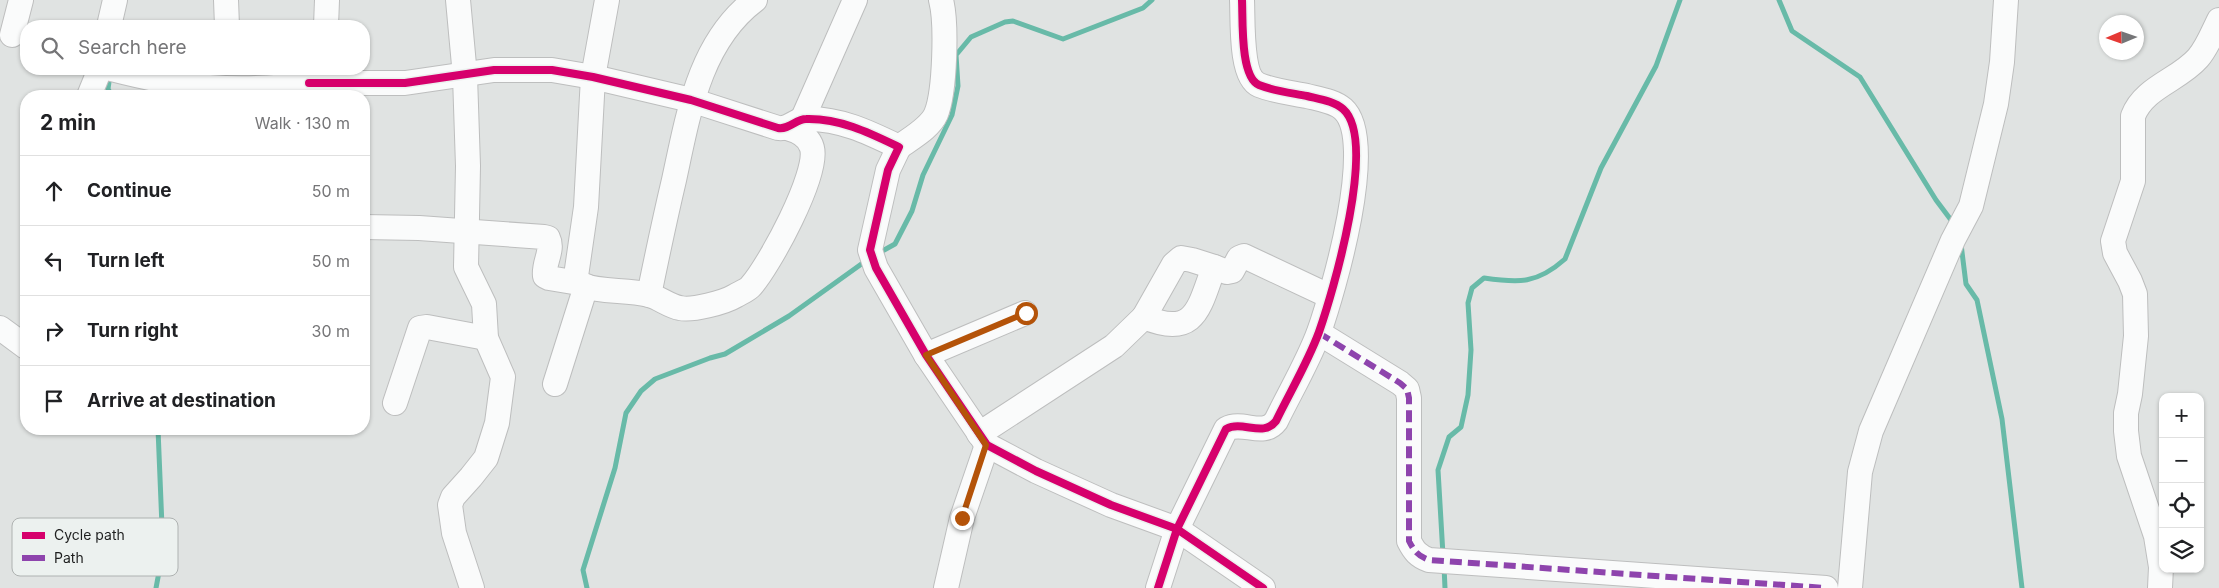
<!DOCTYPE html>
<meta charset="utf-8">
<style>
:root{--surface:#fff;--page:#f2f2f2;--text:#202124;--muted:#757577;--line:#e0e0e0}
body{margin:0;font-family:Inter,sans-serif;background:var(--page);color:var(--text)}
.controls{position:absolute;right:15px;bottom:15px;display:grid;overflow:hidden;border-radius:10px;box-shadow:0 1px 4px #0004}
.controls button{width:45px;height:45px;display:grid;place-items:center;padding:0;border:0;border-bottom:1px solid var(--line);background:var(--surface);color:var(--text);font:25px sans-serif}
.compass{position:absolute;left:2099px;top:15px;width:45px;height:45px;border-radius:50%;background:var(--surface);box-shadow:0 1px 4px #0004;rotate:268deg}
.stop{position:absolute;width:15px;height:15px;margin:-11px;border:4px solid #b45309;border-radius:50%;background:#fff}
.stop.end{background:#b45309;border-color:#fff;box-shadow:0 1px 5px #0008}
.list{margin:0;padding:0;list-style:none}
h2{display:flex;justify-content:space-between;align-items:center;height:65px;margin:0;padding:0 20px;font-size:21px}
h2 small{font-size:16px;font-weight:400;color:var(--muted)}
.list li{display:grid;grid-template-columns:32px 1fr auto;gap:15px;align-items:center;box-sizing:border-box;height:70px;padding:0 20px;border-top:1px solid var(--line)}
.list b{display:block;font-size:19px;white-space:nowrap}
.list em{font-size:16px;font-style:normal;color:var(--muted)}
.icon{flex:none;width:28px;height:28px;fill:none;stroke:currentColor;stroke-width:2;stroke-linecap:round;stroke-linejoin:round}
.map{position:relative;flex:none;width:2219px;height:588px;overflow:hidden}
.search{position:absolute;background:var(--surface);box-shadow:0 1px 4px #0004;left:20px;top:20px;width:350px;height:55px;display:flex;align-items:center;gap:12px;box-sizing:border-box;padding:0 18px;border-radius:20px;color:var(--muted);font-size:19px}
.panel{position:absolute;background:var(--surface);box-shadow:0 1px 4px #0004;left:20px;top:90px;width:350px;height:345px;border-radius:20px}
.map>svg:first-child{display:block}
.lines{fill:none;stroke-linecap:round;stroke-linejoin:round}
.stream{stroke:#68baa8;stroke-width:5}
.minor-casing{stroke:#bdbebe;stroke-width:26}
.minor{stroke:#fafbfb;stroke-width:24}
.quiet{stroke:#8e44ad;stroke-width:6;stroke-dasharray:12 6;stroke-linecap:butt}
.cycleway-casing{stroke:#ecf1ef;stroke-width:11}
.cycleway{stroke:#d6006c;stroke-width:8}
.route{stroke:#b45309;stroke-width:6}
.key{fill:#ecf1ef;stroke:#aeb2b1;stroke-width:1}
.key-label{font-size:14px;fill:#1e1f1f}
</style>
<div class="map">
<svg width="2219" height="588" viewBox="0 0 2219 588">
<rect width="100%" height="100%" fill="#e0e3e2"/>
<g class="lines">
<g class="stream">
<path d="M 1779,0 L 1792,31 L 1860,77 L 1936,200 L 1954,224"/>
<path d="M 110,75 L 108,89 L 112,96"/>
<path d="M 1961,244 L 1966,284 L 1977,300 L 2002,419 L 2022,588"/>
<path d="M 877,254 L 895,244 L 912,211 L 923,175 L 952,115 L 958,86 L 956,55 L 971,37 L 1005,22 L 1013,21 L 1063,39 L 1143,8 L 1152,0"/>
<path d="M 1443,555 L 1438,470 L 1449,437 L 1461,427 L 1468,395 L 1471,350 L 1468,303 L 1472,288 L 1484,278 C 1519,283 1537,284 1565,259 L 1601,168 L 1656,66 L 1680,0"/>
<path d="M 1444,566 L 1445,588"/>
<path d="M 156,588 L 163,551 L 158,429"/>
<path d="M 587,588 L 583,570 L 615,468 L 626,413 L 641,391 L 655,379 L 710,358 L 725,354 L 789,316 L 867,260"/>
</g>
<defs>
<g id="minor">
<path d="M 226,0 L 227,26"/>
<path d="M 458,0 L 465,76 L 468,166 L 466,267 L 484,304 L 486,338 L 503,377 L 497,423 L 486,458 L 471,477 L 453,497 L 450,505 L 454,533 L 472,588"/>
<path d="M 607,0 L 593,77 L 586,207 L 576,276 L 581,285 C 602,293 627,289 649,295 C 660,298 669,306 680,308 C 692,311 725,302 735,296 C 740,293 748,290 751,286 C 769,266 819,174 812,148 C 809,136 798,131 787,128"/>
<path d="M 109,26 L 115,0"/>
<path d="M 326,26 L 327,0"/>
<path d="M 12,35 L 21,0"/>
<path d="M 111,69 C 180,87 237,94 309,83 L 315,70"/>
<path d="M 309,83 L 405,83 L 494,70 L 552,70 L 593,77 L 691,100 L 778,128 C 789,130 796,119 806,119 C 840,118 870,133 899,147 L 888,170 L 870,250 L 876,268 L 926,355 L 987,445 L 1036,471 L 1111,505 L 1177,529 L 1263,588"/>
<path d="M 89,96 L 100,69"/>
<path d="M 803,118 L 855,0"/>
<path d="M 899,147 C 911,138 930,128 936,114 C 945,92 947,23 941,0"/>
<path d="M 364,227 L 419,228 L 544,237 L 548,238 C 554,250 543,263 545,276 L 549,278 L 579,283"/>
<path d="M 649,295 C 657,256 665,218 674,180 C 688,116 699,42 755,0"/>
<path d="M 1144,317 L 1174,264 L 1181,258 L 1192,260 L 1214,267"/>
<path d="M 0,328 L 26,347"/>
<path d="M 1319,333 L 1400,383 L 1407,389 L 1409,398 L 1409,541 C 1414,551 1418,556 1429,560 L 1826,588"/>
<path d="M 926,355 L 1025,313"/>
<path d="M 555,384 L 586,286"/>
<path d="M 395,403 L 420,328 L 427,327 L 486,338"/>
<path d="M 979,434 L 1114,346 L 1144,317 C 1196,339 1199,307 1214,267 L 1227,272 L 1232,271 L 1239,258 L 1244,256 L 1329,296"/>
<path d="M 946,588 L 962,518 L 987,445"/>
<path d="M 1158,588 L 1177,529 L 1226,429 C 1243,420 1263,438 1276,421 C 1290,392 1308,362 1319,332 C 1333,292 1378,140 1343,109 C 1334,101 1319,99 1307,96 C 1292,93 1274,91 1259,85 C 1240,77 1243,19 1242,0"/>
<path d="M 1850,588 L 1860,472 L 1871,431 L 1953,240 L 1971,206 L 1996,104 L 2002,62 L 2006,0"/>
<path d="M 2160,588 L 2161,567 L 2156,536 L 2129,456 L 2126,431 L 2126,413 L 2130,394 L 2136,336 L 2135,294 L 2130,281 L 2115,253 L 2113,241 L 2133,181 L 2133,116 C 2144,87 2179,80 2198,58 C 2207,48 2213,32 2219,20"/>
</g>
</defs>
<use href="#minor" class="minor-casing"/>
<use href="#minor" class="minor"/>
<path class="quiet" d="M 1319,333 L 1400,383 L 1407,389 L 1409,398 L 1409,541 C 1414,551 1418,556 1429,560 L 1826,588"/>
<defs>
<g id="cycleway">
<path d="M 309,83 L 405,83 L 494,70 L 552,70 L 593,77 L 691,100 L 778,128 C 789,130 796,119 806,119 C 840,118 870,133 899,147 L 888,170 L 870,250 L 876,268 L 926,355 L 987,445 L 1036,471 L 1111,505 L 1177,529 L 1263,588"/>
<path d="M 1158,588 L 1177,529 L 1226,429 C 1243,420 1263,438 1276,421 C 1290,392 1308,362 1319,332 C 1333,292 1378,140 1343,109 C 1334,101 1319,99 1307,96 C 1292,93 1274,91 1259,85 C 1240,77 1243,19 1242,0"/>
</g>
</defs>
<use href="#cycleway" class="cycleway-casing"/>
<use href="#cycleway" class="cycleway"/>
</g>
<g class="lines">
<path class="route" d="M 962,518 L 986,445 L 926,355 L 1026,313"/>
</g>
<rect x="12" y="518" width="166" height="58" rx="8" class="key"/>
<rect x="22" y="532" width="23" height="7" fill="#d6006c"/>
<rect x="22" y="555" width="23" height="6" fill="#8e44ad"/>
<g class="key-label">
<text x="54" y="540">Cycle path</text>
<text x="54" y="563">Path</text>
</g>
</svg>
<div class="controls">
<button>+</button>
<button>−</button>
<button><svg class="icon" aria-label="locate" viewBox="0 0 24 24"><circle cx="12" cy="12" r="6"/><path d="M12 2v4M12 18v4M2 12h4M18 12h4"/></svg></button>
<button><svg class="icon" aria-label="layers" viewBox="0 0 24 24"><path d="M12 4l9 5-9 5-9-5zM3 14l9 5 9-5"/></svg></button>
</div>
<svg class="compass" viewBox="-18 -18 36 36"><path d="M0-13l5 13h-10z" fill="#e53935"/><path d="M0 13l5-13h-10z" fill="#757577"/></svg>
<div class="stop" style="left:1026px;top:313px"></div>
<div class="stop end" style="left:962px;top:518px"></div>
<div class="search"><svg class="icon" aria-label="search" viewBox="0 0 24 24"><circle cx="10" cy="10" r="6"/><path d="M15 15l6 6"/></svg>Search here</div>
<section class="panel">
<h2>2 min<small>Walk · 130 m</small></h2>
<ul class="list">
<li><svg class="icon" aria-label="ahead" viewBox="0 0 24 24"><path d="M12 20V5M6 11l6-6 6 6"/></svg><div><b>Continue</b></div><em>50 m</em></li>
<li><svg class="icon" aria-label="left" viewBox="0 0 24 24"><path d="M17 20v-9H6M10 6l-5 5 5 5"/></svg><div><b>Turn left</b></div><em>50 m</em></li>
<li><svg class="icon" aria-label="right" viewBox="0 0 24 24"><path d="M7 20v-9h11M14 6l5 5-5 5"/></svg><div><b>Turn right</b></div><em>30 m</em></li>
<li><svg class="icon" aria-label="arrive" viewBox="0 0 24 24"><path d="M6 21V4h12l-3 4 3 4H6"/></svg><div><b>Arrive at destination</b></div></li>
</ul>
</section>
</div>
